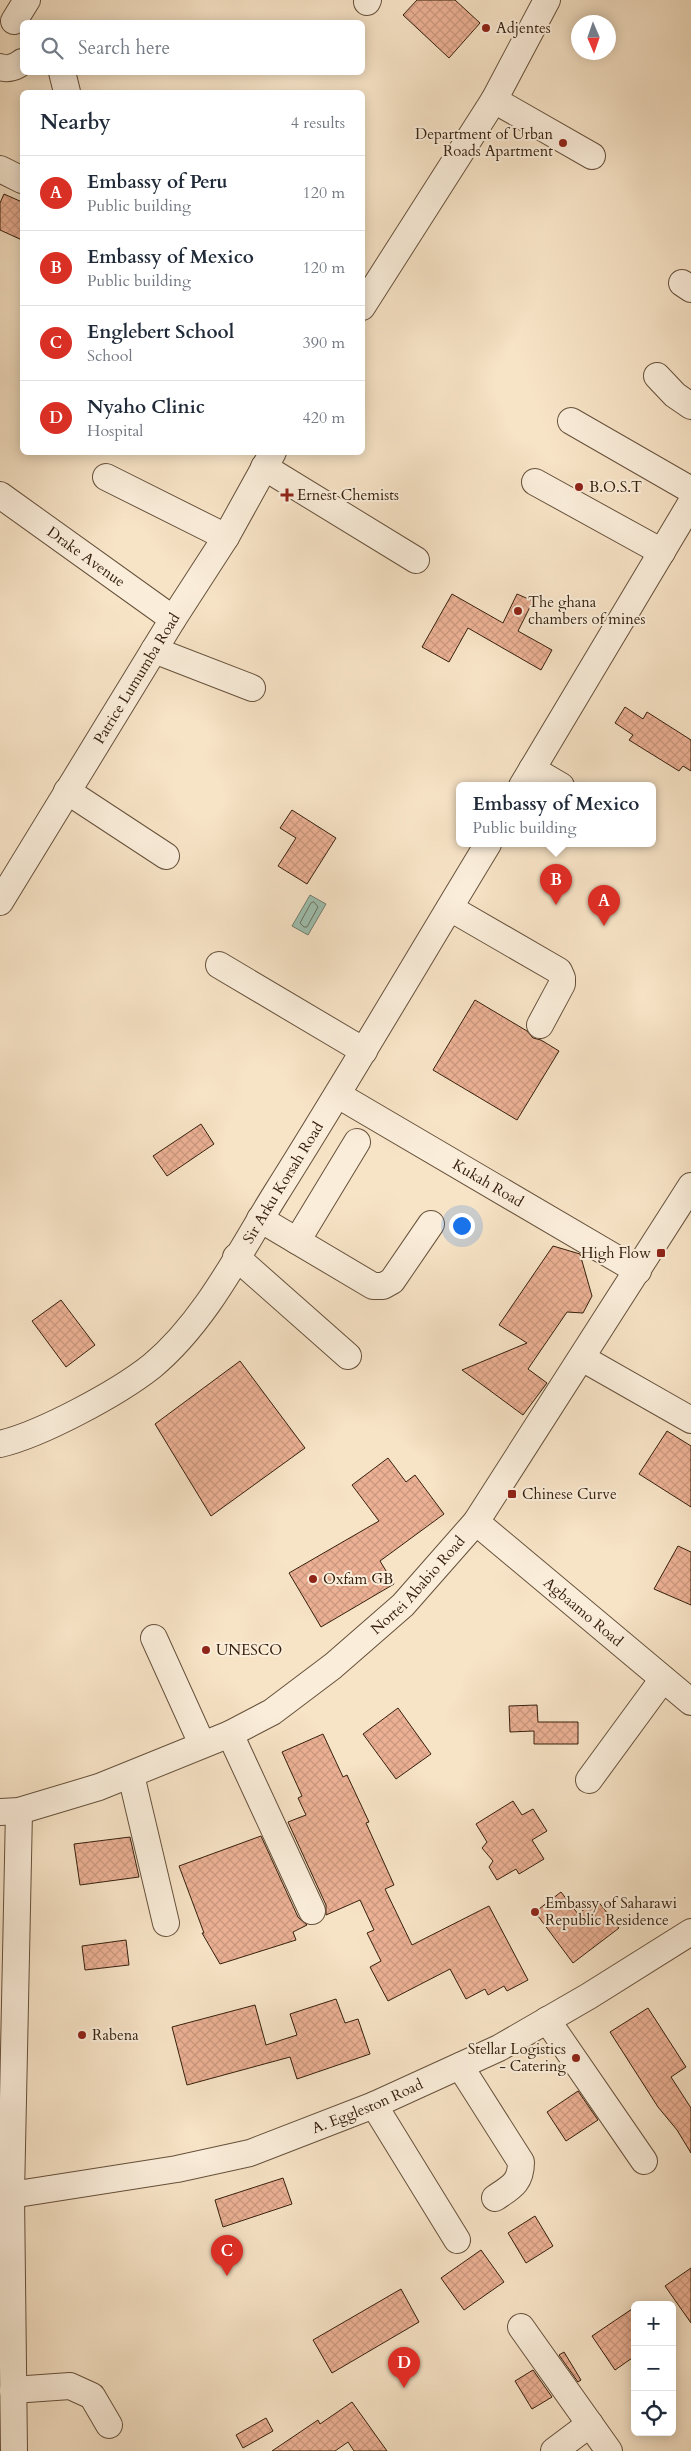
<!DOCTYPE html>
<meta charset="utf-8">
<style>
:root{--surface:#fff;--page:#f2f2f3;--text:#1f2937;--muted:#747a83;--line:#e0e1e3;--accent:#d93025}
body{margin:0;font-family:Cardo,serif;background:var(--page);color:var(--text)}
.controls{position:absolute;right:15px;bottom:15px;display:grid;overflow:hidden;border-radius:8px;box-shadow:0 2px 12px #0003}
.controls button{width:45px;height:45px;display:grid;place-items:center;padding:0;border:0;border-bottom:1px solid var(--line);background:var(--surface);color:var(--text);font:25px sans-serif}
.compass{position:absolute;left:571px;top:15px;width:45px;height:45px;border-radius:50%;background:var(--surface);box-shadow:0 2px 12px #0003;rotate:178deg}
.you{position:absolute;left:461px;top:1225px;width:18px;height:18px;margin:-12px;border:4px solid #fff;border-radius:50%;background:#1a73e8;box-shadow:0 0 0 8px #1a73e833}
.badge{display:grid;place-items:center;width:32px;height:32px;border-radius:50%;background:var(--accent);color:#fff;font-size:16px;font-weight:700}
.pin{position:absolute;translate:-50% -41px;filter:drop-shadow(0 1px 2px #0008)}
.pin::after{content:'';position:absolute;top:26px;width:18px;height:15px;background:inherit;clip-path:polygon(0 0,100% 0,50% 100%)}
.popup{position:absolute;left:456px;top:782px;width:200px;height:65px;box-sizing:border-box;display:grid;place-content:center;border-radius:8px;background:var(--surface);filter:drop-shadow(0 1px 4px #0005);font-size:16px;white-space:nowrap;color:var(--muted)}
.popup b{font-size:19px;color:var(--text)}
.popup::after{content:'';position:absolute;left:50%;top:100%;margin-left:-10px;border:10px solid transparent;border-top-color:var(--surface)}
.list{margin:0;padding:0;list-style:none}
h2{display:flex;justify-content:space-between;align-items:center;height:65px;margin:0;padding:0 20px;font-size:21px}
h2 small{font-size:16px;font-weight:400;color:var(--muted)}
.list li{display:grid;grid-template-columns:32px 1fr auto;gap:15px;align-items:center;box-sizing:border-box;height:75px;padding:0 20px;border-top:1px solid var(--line)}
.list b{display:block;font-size:19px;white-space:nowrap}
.list p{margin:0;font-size:16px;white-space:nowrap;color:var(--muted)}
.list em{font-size:16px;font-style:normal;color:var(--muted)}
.icon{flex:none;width:28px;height:28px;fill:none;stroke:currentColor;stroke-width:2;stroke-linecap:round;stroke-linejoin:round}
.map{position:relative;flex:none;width:691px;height:2451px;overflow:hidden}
.search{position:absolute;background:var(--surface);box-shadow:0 2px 12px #0003;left:20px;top:20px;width:345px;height:55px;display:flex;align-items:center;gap:12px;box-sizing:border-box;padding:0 18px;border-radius:8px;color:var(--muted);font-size:19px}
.panel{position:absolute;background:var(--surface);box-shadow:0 2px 12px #0003;left:20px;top:90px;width:345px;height:365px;border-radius:8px}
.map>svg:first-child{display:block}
.water{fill:#9ebfaf;stroke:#747f6e}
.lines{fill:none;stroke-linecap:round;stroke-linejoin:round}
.shore{stroke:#6a705e;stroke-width:1}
.building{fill:url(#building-cross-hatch);stroke:#36200d}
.minor-casing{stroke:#66513b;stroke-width:28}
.minor{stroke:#faedda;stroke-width:26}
.poi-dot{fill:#8f2418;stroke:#faedda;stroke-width:2}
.labels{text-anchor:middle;stroke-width:4;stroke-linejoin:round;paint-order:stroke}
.poi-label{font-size:15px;fill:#36200d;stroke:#faedda;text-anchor:start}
.street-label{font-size:15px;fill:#36200d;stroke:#faedda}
</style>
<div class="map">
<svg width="691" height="2451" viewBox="0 0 691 2451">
<defs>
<pattern id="building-cross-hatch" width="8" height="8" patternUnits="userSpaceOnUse" patternTransform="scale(1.25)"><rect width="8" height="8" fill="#ecb195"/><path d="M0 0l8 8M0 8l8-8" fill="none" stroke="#cb987f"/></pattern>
</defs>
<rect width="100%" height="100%" fill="#f7e3c6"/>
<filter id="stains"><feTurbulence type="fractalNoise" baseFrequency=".004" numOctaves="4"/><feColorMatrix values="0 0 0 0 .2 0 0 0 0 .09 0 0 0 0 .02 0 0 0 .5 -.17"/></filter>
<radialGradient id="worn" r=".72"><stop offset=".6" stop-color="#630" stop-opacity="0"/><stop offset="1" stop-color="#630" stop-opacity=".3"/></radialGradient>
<path class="water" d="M 310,895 L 326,904 L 308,935 L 292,926 Z"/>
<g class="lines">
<path class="shore" d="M 314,902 L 318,907 L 307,927 L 304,927 L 300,923 L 311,903 Z"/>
</g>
<g class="building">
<path d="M 417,0 L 455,0 L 480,23 L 449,58 L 403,15 Z"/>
<path d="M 4,194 L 22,202 L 22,240 L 0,230 L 0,203 Z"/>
<path d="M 452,594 L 503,623 L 517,594 L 533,601 L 518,631 L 552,650 L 541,670 L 468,628 L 449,662 L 422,647 Z"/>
<path d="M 625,707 L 643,719 L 647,712 L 691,740 L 691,771 L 683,766 L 679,771 L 629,740 L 633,735 L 615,723 Z"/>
<path d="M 292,810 L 336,838 L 307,884 L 278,866 L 296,838 L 280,828 Z"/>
<path d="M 475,1000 L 527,1031 L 533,1038 L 541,1040 L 559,1051 L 517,1120 L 433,1070 Z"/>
<path d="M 201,1124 L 214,1144 L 167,1176 L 153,1156 Z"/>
<path d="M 553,1246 L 580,1254 L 592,1296 L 583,1313 L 567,1312 L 528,1369 L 547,1383 L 523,1415 L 462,1370 L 527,1343 L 499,1325 Z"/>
<path d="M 61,1300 L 95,1345 L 66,1367 L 32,1321 Z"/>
<path d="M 240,1361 L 305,1448 L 211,1516 L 155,1424 Z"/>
<path d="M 667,1431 L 691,1446 L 691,1507 L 639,1474 Z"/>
<path d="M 388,1458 L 406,1482 L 415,1475 L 444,1514 L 380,1561 L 394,1584 L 321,1627 L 289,1573 L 379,1521 L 352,1485 Z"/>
<path d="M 678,1546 L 691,1552 L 691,1605 L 654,1589 Z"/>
<path d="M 537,1705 L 538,1722 L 578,1722 L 578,1744 L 534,1744 L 534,1731 L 510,1732 L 509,1706 Z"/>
<path d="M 398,1708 L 431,1754 L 396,1779 L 363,1734 Z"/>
<path d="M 323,1734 L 343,1777 L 347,1775 L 369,1822 L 366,1823 L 394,1885 L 385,1889 L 412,1945 L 489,1906 L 528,1980 L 507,1991 L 504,1986 L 488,1995 L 485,1989 L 466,1999 L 450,1969 L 388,2001 L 370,1967 L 381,1961 L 367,1933 L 374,1930 L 360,1900 L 326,1915 L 326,1905 L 288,1822 L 306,1815 L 298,1798 L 302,1796 L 282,1752 Z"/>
<path d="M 513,1801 L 522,1815 L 533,1809 L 547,1831 L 532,1840 L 544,1859 L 519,1874 L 516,1869 L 497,1880 L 489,1867 L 493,1861 L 482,1848 L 487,1842 L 476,1824 Z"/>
<path d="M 261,1836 L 298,1917 L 307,1925 L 293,1932 L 296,1940 L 220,1964 L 202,1933 L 204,1933 L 179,1866 Z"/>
<path d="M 130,1837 L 139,1877 L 80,1885 L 74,1844 Z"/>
<path d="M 561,1892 L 578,1914 L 597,1900 L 619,1928 L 573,1963 L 535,1912 Z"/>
<path d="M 126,1940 L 129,1965 L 85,1970 L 82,1946 Z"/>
<path d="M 336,1999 L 345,2023 L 358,2019 L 370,2054 L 297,2079 L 290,2057 L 187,2085 L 172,2027 L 255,2005 L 266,2045 L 297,2035 L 290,2014 Z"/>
<path d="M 648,2008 L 686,2067 L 671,2077 L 691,2108 L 691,2153 L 677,2130 L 658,2107 L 610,2032 Z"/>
<path d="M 578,2091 L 598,2120 L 566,2141 L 547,2112 Z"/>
<path d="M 283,2178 L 292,2204 L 223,2227 L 215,2200 Z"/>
<path d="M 535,2216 L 553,2246 L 526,2263 L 508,2233 Z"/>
<path d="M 481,2250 L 504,2282 L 464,2310 L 441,2278 Z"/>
<path d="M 691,2268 L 691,2323 L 665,2286 Z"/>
<path d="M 401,2289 L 419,2322 L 332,2373 L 313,2340 Z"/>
<path d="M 635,2307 L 635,2356 L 615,2370 L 592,2336 Z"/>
<path d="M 564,2352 L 581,2380 L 578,2382 L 559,2355 Z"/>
<path d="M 533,2370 L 552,2397 L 532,2409 L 515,2381 Z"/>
<path d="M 352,2402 L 387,2451 L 354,2451 L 348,2442 L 335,2451 L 272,2451 L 318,2420 L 320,2424 Z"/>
<path d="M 266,2418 L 273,2431 L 243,2448 L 236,2435 Z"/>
</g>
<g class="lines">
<defs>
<g id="minor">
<path d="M 367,2 L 368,0"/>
<path d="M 14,21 L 27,0"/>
<path d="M 0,67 C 8,70 16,67 22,62"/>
<path d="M 62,72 L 67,92"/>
<path d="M 494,100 L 592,156"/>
<path d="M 0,169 L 22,180"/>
<path d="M 682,283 L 691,289"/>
<path d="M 362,307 L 494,100 L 547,0"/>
<path d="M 657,376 L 675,395 L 691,406"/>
<path d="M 571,421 L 691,490"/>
<path d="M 264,467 L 416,560"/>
<path d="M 106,477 L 226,537"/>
<path d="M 535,482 L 662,552"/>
<path id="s1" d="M 0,495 L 173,619"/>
<path d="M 154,650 L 252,688"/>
<path d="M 532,769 L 561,786"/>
<path d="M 522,786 L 691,503"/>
<path d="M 67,791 L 166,856"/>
<path id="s2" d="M 0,902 L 173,619 L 226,537 L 273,452"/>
<path d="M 450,908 L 559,971 L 562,978 L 562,984 L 540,1025"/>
<path d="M 219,965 L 364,1051"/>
<path id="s3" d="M 338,1095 L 638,1271"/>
<path d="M 260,1219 L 373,1286 L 383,1286 L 392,1281 L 431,1224"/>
<path d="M 297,1241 L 357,1142"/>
<path d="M 236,1257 L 348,1356"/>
<path d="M 582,1358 L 691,1420"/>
<path id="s4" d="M 0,1444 C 42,1434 118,1393 152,1366 C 205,1322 239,1253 275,1195 C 348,1079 417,961 488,844"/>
<path id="s5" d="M 476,1522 L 691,1702"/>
<path d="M 154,1638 L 202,1744"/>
<path d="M 230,1734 L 312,1911"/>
<path d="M 131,1775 L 166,1923"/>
<path d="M 589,1780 L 663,1679"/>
<path id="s6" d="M 0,1812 L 19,1811 L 99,1787 L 230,1734 L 272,1712 L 333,1666 L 403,1605 L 476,1522 L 691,1186"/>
<path d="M 547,2020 L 644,2161"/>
<path d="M 460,2066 L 521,2162 C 521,2183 511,2187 495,2198"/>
<path d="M 374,2105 L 457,2240"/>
<path id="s7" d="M 11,2195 L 177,2169 L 250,2153 L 374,2105 L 499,2048 L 589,1996 L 691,1932"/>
<path d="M 521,2327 L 609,2451"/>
<path d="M 13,2390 L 70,2386 L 92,2396 L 109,2425"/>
<path d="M 14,2451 L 11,2195 L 19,1811"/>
<path d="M 554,2451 L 590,2424"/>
</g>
</defs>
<use href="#minor" class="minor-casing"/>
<use href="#minor" class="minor"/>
</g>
<g class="poi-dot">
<circle cx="486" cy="28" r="5"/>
<circle cx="563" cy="143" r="5"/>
<circle cx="579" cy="487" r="5"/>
<path d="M284.5 487.5h5v5h5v5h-5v5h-5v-5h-5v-5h5z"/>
<circle cx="518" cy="611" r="5"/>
<rect x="656" y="1248" width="10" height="10" rx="2.5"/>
<rect x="507" y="1489" width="10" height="10" rx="2.5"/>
<circle cx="313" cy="1579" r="5"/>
<circle cx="206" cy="1650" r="5"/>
<circle cx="535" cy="1912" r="5"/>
<circle cx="82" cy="2035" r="5"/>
<circle cx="576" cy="2058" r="5"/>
</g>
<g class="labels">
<g class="poi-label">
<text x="496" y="33">Adjentes</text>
<text x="553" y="139" text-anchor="end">Department of Urban<tspan x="553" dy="17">Roads Apartment</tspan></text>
<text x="589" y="492">B.O.S.T</text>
<text x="297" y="500">Ernest Chemists</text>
<text x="528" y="607">The ghana<tspan x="528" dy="17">chambers of mines</tspan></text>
<text x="651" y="1258" text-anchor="end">High Flow</text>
<text x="522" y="1499">Chinese Curve</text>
<text x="323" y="1584">Oxfam GB</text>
<text x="216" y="1655">UNESCO</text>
<text x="545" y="1908">Embassy of Saharawi<tspan x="545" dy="17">Republic Residence</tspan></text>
<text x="92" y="2040">Rabena</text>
<text x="566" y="2054" text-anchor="end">Stellar Logistics<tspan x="566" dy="17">- Catering</tspan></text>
</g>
<g class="street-label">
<text dy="5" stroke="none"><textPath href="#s1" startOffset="106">Drake Avenue</textPath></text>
<text dy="5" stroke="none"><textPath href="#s2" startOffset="262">Patrice Lumumba Road</textPath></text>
<text dy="5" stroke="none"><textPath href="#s4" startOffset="398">Sir Arku Korsah Road</textPath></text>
<text dy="5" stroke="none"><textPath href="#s3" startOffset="174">Kukah Road</textPath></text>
<text dy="5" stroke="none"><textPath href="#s6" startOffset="485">Nortei Ababio Road</textPath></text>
<text dy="5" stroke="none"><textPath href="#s5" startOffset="140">Agbaamo Road</textPath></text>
<text dy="5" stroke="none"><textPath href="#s7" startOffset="369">A. Eggleston Road</textPath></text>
</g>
</g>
<rect width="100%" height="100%" filter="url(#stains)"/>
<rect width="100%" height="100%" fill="url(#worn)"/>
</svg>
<div class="controls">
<button>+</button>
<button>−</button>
<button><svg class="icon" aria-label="locate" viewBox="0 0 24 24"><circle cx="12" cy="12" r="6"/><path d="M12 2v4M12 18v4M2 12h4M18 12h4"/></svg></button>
</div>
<svg class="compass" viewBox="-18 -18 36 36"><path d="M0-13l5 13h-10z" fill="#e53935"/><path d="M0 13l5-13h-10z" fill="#747a83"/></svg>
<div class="you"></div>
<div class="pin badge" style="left:604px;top:926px">A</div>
<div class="pin badge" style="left:556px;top:905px">B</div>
<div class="popup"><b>Embassy of Mexico</b>Public building</div>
<div class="pin badge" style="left:227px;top:2276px">C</div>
<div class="pin badge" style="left:404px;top:2388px">D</div>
<div class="search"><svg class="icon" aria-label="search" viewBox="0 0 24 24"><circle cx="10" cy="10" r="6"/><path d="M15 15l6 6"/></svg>Search here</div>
<section class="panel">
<h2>Nearby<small>4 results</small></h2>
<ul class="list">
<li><span class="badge">A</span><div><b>Embassy of Peru</b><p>Public building</p></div><em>120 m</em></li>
<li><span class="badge">B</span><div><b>Embassy of Mexico</b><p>Public building</p></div><em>120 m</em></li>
<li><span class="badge">C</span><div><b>Englebert School</b><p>School</p></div><em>390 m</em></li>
<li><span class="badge">D</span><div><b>Nyaho Clinic</b><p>Hospital</p></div><em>420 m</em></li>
</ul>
</section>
</div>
